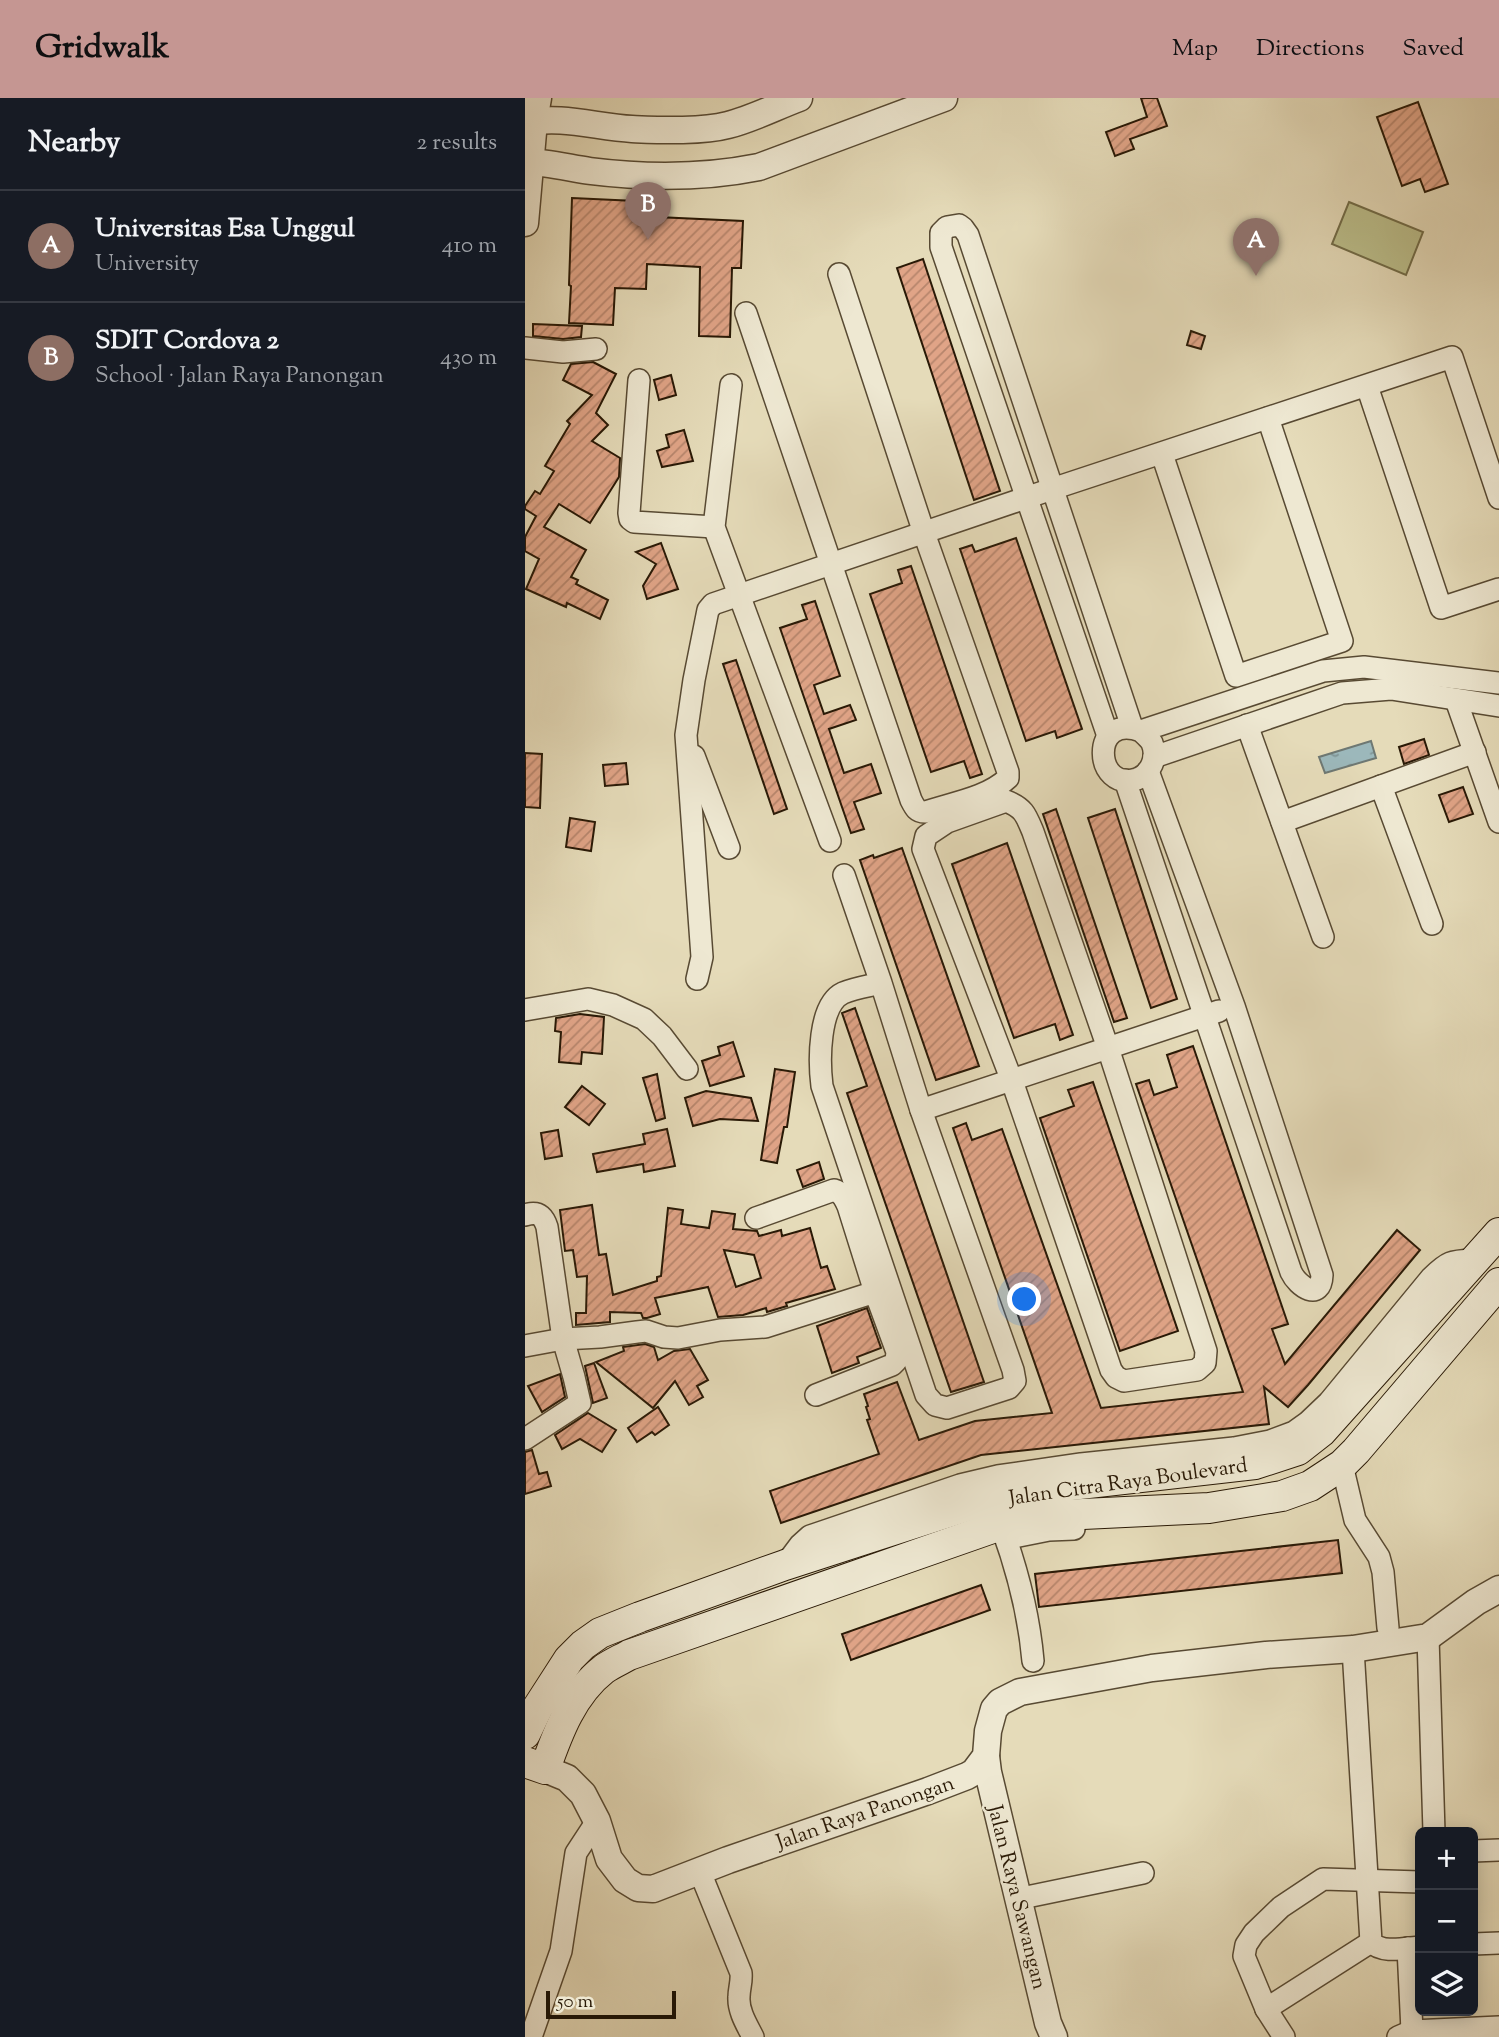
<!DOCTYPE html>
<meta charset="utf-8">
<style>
:root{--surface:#171b24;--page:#20242c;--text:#f1f3f6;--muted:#9ea1a6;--line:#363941;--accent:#c59692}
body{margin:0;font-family:"Sorts Mill Goudy",serif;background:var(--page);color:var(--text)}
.controls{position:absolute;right:21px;bottom:21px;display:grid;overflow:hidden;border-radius:10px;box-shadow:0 4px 18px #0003}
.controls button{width:63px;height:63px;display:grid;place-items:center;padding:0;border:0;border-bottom:2px solid var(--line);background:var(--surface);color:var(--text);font:35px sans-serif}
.scale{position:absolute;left:21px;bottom:18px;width:130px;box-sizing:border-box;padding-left:7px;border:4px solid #291906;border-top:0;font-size:19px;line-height:24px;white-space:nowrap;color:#291906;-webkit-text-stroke:5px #eee8d2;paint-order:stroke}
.you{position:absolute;left:500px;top:1202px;width:24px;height:24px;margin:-18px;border:5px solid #fff;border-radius:50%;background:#1a73e8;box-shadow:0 0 0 10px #1a73e833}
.badge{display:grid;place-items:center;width:46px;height:46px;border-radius:50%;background:var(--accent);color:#fff;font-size:23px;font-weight:700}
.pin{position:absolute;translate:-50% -58px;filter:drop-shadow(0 2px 4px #0008)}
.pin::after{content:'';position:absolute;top:37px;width:24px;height:21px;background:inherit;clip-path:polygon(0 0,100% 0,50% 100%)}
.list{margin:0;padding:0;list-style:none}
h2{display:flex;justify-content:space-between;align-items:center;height:91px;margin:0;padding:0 28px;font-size:30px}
h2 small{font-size:23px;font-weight:400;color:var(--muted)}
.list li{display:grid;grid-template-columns:46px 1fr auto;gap:21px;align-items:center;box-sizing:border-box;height:112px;padding:0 28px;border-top:2px solid var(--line)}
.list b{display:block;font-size:26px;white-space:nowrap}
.list p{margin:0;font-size:23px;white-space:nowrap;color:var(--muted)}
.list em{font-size:23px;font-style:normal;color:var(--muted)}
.icon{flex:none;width:38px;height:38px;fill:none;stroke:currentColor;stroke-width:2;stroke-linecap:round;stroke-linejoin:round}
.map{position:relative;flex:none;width:974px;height:1939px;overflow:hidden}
header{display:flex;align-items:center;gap:42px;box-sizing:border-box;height:98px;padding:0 35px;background:var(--accent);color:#111}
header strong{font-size:33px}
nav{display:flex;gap:38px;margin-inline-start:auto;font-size:24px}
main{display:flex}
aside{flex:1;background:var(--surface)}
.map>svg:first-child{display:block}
.grass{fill:#bbbe8b;stroke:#726c48;stroke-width:2}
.water{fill:url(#water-ripples);stroke:#6e7873;stroke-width:2}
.building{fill:url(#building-hatch);stroke:#291906;stroke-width:2;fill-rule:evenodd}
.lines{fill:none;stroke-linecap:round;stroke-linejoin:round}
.minor-casing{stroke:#584a33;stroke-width:24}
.tertiary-casing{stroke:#584a33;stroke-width:29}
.secondary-casing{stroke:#291906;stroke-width:32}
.minor{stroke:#eee8d2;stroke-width:21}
.tertiary{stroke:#eee8d2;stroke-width:26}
.secondary{stroke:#eee8d2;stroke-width:30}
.labels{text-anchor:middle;stroke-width:5;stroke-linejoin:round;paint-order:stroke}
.street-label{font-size:21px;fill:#291906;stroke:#eee8d2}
</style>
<header>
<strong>Gridwalk</strong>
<nav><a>Map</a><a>Directions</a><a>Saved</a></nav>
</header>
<main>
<aside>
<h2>Nearby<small>2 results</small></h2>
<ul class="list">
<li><span class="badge" style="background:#8d6e63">A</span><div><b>Universitas Esa Unggul</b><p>University</p></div><em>410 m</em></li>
<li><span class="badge" style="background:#8d6e63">B</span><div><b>SDIT Cordova 2</b><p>School · Jalan Raya Panongan</p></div><em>430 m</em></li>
</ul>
</aside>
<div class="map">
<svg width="974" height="1939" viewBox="0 0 974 1939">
<defs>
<pattern id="water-ripples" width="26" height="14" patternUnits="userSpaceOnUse" patternTransform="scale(1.75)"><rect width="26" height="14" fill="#9cb8bb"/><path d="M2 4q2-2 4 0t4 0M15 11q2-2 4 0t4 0" fill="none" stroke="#7f9596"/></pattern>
<pattern id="building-hatch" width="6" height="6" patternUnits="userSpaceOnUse" patternTransform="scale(1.75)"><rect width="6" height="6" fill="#e0a487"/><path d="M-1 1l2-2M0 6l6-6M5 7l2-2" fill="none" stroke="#b6856c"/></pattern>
</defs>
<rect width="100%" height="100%" fill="#e5dbb9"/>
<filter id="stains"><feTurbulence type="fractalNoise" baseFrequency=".00286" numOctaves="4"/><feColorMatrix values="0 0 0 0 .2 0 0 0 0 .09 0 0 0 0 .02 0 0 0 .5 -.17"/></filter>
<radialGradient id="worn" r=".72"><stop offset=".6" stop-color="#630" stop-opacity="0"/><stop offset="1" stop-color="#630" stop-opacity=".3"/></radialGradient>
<path class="grass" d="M 824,104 L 898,134 L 881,177 L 807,146 Z"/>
<path class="water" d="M 846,643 L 851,660 L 800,675 L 794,659 Z"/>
<g class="building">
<path d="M 616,0 L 632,0 L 642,28 L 605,41 L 609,51 L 590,58 L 581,34 L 622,19 Z"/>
<path d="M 893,4 L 923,86 L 900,94 L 895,81 L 877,88 L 852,19 Z"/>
<path d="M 47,100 L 132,104 L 132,119 L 218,123 L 216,170 L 207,170 L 205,239 L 174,238 L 175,169 L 122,166 L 121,191 L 90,190 L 88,227 L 44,225 L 46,188 L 44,187 Z"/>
<path d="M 398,161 L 475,393 L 449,402 L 372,170 Z"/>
<path d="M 8,226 L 57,228 L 56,239 L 38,241 L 8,238 Z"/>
<path d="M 666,233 L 680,238 L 676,251 L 662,247 Z"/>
<path d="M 68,264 L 91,276 L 71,315 L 83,327 L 67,343 L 95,360 L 94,379 L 65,425 L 34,406 L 19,429 L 61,452 L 46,479 L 53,482 L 51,486 L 83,502 L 75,521 L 42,505 L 41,509 L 1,491 L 14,461 L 0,453 L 0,439 L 11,418 L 0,411 L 0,408 L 10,393 L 15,396 L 29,373 L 20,368 L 45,326 L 42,323 L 67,297 L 38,282 L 46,266 Z"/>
<path d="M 146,277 L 151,297 L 134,302 L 129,282 Z"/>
<path d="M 159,332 L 168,363 L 137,369 L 132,353 L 144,349 L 141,337 Z"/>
<path d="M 491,440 L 557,631 L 532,640 L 530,633 L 501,643 L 435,451 L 447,447 L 450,454 Z"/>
<path d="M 136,445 L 153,491 L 122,501 L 118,488 L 131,466 L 111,454 Z"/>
<path d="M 386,468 L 457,676 L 445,680 L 439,663 L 406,674 L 345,496 L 377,485 L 373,472 Z"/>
<path d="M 290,503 L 315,578 L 289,587 L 299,616 L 325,607 L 331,622 L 304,631 L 319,675 L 346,666 L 356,695 L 329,704 L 339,731 L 326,735 L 255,530 L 282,521 L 277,507 Z"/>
<path d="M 211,562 L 262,711 L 249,716 L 198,566 Z"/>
<path d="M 899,641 L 904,657 L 879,666 L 874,649 Z"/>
<path d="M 0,655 L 17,656 L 15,710 L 0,709 Z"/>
<path d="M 101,665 L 103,686 L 80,688 L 78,667 Z"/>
<path d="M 938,689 L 948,716 L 924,724 L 914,697 Z"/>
<path d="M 531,711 L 602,920 L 589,924 L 518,716 Z"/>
<path d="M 590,711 L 652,901 L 626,910 L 563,720 Z"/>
<path d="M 45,720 L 70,724 L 66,753 L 41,749 Z"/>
<path d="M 482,745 L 548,937 L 535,942 L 530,926 L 489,940 L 427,766 Z"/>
<path d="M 377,750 L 454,968 L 411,982 L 335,762 L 348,757 L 349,760 Z"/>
<path d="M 330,910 L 459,1284 L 446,1288 L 426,1294 L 322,995 L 342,988 L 317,915 Z"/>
<path d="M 55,916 L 79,919 L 77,956 L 57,954 L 56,966 L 34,964 L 36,934 L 30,933 L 31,920 Z"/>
<path d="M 208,944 L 219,978 L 185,988 L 177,963 L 195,957 L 193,949 Z"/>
<path d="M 668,948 L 763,1226 L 747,1231 L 760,1266 L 872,1132 L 895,1152 L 783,1287 L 763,1309 L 739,1289 L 744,1326 L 456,1357 L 256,1425 L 245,1393 L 354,1356 L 342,1322 L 345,1321 L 341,1309 L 343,1308 L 339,1296 L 372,1284 L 394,1342 L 450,1323 L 527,1315 L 428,1030 L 441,1025 L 447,1042 L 477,1031 L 576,1310 L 718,1294 L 611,986 L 624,982 L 629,997 L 652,989 L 642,957 Z"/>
<path d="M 250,971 L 270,974 L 262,1029 L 259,1029 L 252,1065 L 236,1062 Z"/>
<path d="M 132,976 L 140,1020 L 131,1023 L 118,980 Z"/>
<path d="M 568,984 L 653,1233 L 595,1253 L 515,1020 L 549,1008 L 543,992 Z"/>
<path d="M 57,988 L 80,1006 L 64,1027 L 40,1009 Z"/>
<path d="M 181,993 L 226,1000 L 233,1023 L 195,1021 L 168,1028 L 160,1000 Z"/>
<path d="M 142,1031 L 150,1068 L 119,1074 L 118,1066 L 72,1074 L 68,1056 L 120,1046 L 118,1036 Z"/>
<path d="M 33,1032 L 37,1058 L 20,1061 L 16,1035 Z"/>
<path d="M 294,1064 L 299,1081 L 278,1089 L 272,1072 Z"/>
<path d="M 67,1107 L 74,1157 L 81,1156 L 88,1197 L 132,1183 L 132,1179 L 136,1178 L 143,1110 L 158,1112 L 156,1126 L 184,1130 L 187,1113 L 210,1116 L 208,1131 L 232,1133 L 234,1138 L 256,1132 L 257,1138 L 285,1130 L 296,1170 L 302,1168 L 310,1191 L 261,1205 L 262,1208 L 242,1214 L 241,1210 L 218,1217 L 193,1219 L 183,1189 L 130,1200 L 135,1216 L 122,1220 L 118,1220 L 116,1215 L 85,1214 L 85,1224 L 51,1227 L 51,1215 L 61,1215 L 62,1178 L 52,1179 L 48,1152 L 40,1153 L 35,1112 ZM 199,1152 L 229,1157 L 236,1180 L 211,1189 Z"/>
<path d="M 342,1210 L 356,1250 L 332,1259 L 334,1265 L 307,1275 L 292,1228 Z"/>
<path d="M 120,1246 L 129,1249 L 133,1262 L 149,1253 L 165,1251 L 183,1282 L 172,1288 L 178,1299 L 164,1307 L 150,1283 L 128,1310 L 71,1264 L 99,1253 L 98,1249 Z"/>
<path d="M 69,1265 L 82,1300 L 68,1305 L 60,1268 Z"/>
<path d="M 35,1276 L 40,1299 L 17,1314 L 3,1288 Z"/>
<path d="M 133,1309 L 144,1327 L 130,1337 L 127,1334 L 112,1344 L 103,1330 Z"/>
<path d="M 63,1315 L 91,1332 L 77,1354 L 55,1341 L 37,1351 L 30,1337 Z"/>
<path d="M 7,1352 L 14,1376 L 22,1374 L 26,1388 L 0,1396 L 0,1354 Z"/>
<path d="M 813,1442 L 817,1475 L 514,1509 L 510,1476 Z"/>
<path d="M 456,1487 L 465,1512 L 326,1562 L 317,1536 Z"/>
</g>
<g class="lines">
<defs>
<g id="minor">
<path d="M 221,215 L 386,702 C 390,710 392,714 400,714 C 427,705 462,700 483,680 L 483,674 L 399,435 L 314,176"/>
<path d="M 0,250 L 38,254 L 71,251"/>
<path d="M 114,282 L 104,415 L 105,421 L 109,424 L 189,429"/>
<path d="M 206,287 L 189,429 L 305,743"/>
<path d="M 842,288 L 916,510 L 974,491"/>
<path d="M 637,356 L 711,578 L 817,543 L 743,320"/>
<path d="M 931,602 L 974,724"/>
<path d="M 722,627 L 798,839"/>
<path d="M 616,633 C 619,636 625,641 627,645 C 633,659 626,676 612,681 C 569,695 564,614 616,633 L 798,573 L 839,569 L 974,585"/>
<path d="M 583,638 L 416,149 L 416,135 L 422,129 L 434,127 L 438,130 L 443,137 L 607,629"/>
<path d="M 169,658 L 204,750"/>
<path d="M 629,659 L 817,595 L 866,591 L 974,608"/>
<path d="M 600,682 L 766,1174 C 773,1189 796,1204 797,1177 L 709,908 L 623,673"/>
<path d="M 856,688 L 907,826"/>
<path d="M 481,703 C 499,710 501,717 508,734 L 583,950 L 681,1253 L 680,1265 L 672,1272 L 599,1283 L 591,1279 L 586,1272 L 487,983 L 398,751 L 401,738 L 422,724 Z"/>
<path d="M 757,724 L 950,654"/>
<path d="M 319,777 L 356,885 L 396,1012 L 488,1272 L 490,1283 L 484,1290 L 422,1310 L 410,1307 L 401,1297 L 297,988 C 294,964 293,907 318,895 C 330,890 344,888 356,885"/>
<path d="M 172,881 L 177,859 L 161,637 L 169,582 L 183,512 L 188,506 L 527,391 L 927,259 L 974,400"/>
<path d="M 0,912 L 63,901 L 88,907 L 119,921 L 137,938 L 162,971"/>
<path d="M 396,1012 L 694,913"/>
<path d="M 0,1117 C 13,1113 18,1117 22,1129 L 38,1241 L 49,1279 L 55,1305 L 0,1341"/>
<path d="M 231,1120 L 309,1092 C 317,1094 320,1101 323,1108 L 350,1194"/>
<path d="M 0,1248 L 38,1241 L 75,1239 L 112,1234 L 121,1233 L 139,1239 L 153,1240 L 195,1232 L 240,1229 L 350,1194 L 372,1254 L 371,1263 L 367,1267 L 291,1297"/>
<path d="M 817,1367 L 830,1422 L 854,1459 L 858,1474 L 863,1530"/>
<path d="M 477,1430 C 493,1474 504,1517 508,1563"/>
<path d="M 484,1440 L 524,1432 L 549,1431"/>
<path d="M 260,1467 L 275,1447 L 285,1438 L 435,1387 L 473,1378 L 556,1366 L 709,1350 L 745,1343 L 769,1334 L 783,1324 L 804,1304 L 906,1180 C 923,1163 926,1163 949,1162"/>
<path d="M 903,1539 L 909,1734"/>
<path d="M 828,1551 L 846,1844 C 857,1856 880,1850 895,1849"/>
<path d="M 948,1753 L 974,1752"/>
<path d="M 175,1774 L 216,1875 C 217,1884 214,1890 214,1899 C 213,1913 222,1927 228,1939"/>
<path d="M 492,1801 L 618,1775"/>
<path d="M 846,1844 L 741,1911 L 719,1858 L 721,1847 L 729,1835 L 756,1809 L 798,1781 L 895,1784"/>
<path d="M 948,1846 L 974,1845"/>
<path d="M 883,1850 L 887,1933"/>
<path d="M 741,1911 L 759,1939"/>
<path d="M 6,1939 L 36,1853 L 51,1755 L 72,1723"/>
<path d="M 873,1939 L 887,1933 L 974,1929"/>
</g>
<g id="tertiary">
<path d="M 0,25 C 36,17 71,29 107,31 C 134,32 177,34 203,27 C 227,21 250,9 274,0"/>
<path d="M 0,64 C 22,64 44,70 65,73 C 121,80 179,80 234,69 L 419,0"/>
<path d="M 0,125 L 9,23 L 13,0"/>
<path d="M 461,1658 L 463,1674 L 523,1925 L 529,1939"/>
<path d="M 20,1671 L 42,1680 L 58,1696 L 72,1723 L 84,1761 L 100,1782 L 113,1790 L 128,1791 L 203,1762 L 403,1693 L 442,1678 L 449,1674 L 461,1658 L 463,1633 L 469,1611 L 475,1604 L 495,1594 L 627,1570 L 741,1557 L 828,1551 L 903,1539 L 951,1504 L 974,1491"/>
</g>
<g id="secondary">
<path d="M 0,1636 L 13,1609 L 44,1561 L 58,1547 L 75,1535 L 115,1519 L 260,1467 L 445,1407 L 528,1389 L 730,1366 L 773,1352 L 796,1334 L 974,1135"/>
<path d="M 0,1664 L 20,1671 C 33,1634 47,1596 79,1571 C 86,1566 95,1562 104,1557 L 476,1427 L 516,1418 L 684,1410 L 757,1398 L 785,1388 L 817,1367 L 831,1353 L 974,1185"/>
</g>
</defs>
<use href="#minor" class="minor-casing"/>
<use href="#tertiary" class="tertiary-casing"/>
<use href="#secondary" class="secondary-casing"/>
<use href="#minor" class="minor"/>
<use href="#tertiary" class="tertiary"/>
<use href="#secondary" class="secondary"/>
</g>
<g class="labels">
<g class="street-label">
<text transform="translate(603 1383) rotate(-8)" y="7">Jalan Citra Raya Boulevard</text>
<text transform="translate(340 1714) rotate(-19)" y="7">Jalan Raya Panongan</text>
<text transform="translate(493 1799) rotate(76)" y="7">Jalan Raya Sawangan</text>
</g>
</g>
<rect width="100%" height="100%" filter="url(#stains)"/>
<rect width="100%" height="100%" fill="url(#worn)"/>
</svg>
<div class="controls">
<button>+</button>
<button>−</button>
<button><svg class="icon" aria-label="layers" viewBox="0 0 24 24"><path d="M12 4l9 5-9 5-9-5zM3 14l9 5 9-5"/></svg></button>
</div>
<div class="scale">50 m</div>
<div class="you"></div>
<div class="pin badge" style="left:731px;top:178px;background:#8d6e63">A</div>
<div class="pin badge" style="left:123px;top:142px;background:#8d6e63">B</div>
</div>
</main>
